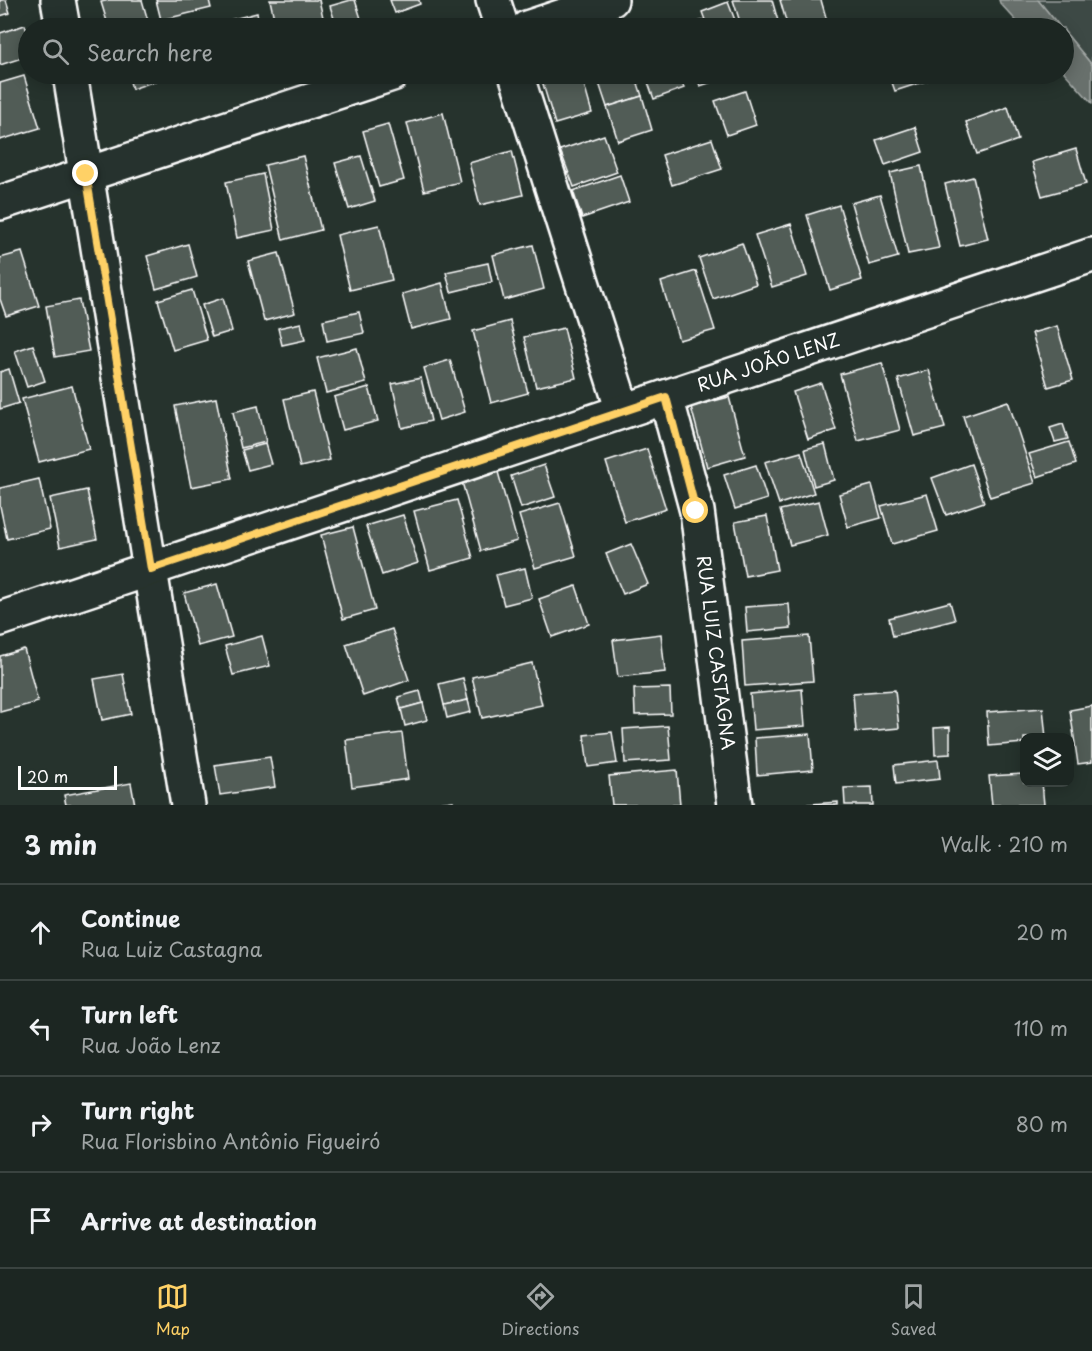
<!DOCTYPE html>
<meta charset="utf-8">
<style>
:root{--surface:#1c2622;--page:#29322f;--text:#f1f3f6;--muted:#a0a5a5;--line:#3a4340;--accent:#ffd166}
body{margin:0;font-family:"Playpen Sans",sans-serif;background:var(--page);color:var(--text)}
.controls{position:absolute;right:18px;bottom:18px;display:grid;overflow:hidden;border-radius:12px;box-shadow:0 3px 15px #0003}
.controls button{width:54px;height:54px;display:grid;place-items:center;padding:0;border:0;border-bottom:2px solid var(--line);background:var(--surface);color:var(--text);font:30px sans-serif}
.scale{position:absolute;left:18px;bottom:15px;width:99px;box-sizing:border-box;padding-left:6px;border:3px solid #fff;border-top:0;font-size:16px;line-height:21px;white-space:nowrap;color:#fff;-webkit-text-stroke:4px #26332d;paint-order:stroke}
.stop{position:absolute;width:18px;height:18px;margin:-14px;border:4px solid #ffd166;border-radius:50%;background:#fff}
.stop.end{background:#ffd166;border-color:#fff;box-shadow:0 2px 6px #0008}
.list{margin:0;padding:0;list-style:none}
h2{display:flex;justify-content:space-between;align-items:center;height:78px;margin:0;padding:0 24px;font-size:26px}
h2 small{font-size:20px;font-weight:400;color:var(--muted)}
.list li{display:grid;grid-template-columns:39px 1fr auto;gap:18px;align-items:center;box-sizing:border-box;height:96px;padding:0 24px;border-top:2px solid var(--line)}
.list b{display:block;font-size:22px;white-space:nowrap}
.list p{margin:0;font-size:20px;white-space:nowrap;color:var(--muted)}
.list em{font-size:20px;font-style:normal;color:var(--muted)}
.icon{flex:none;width:33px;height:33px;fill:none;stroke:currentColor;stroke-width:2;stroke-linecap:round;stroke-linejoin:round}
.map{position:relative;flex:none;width:1092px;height:805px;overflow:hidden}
.search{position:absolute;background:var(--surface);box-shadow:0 3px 15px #0003;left:18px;right:18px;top:18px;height:66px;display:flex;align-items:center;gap:15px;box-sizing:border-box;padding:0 21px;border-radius:33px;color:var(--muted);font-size:22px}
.sheet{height:462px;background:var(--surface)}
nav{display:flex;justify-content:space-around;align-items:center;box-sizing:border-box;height:84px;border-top:2px solid var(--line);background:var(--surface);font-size:16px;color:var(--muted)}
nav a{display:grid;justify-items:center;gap:3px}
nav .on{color:var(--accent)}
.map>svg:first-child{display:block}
.green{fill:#3e4944;stroke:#9ea4a2;stroke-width:1.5}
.water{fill:#67706c;stroke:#a4a9a7;stroke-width:1.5}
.building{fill:#515c57;stroke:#fff;stroke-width:1.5}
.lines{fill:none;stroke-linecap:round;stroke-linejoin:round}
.minor-casing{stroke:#fff;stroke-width:38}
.minor{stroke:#26332d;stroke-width:33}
.route{stroke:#ffd166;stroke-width:8}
.labels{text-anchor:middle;stroke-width:5;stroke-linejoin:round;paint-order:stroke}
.street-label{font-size:18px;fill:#fff;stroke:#26332d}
</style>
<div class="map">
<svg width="1092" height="805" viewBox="0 0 1092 805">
<rect width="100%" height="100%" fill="#26332d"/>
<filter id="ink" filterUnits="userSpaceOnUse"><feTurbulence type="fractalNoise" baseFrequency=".0167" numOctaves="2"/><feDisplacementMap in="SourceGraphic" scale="12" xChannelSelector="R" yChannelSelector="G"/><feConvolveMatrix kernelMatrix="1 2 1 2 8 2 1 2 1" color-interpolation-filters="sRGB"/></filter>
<g filter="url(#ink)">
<path class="green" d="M 1038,0 L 1092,0 L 1092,65 L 1064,31 L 1064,28 L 1061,28 Z"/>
<g class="water">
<path d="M 999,0 L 1038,0 L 1061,28 L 1023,28 L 1000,3 Z"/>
<path d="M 1064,31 L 1092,65 L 1092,103 L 1064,72 Z"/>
</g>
<g class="building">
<path d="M 0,0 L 6,0 L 10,13 L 0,16 Z"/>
<path d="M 109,0 L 142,0 L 150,28 L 109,28 L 101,2 Z"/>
<path d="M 156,0 L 209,0 L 211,8 L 161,20 Z"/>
<path d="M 270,0 L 319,0 L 325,26 L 311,28 L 276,28 Z"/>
<path d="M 351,0 L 355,0 L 364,28 L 337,28 L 330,6 Z"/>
<path d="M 390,0 L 419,0 L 420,4 L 395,13 Z"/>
<path d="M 733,0 L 772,0 L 780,28 L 742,28 Z"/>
<path d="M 780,0 L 821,0 L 829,28 L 788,28 Z"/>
<path d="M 728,2 L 738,28 L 708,28 L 702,12 Z"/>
<path d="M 257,13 L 260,28 L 206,28 L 206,26 Z"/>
<path d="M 704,20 L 707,28 L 680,28 Z"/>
<path d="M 25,25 L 28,35 L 28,56 L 0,65 L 0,33 Z"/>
<path d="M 128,74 L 166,74 L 167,77 L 132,89 Z"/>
<path d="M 540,74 L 581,74 L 592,113 L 555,124 Z"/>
<path d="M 596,74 L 635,74 L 642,96 L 607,107 Z"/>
<path d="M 645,74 L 678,74 L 684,88 L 654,99 Z"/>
<path d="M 696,74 L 723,74 L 724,78 L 700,86 Z"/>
<path d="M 889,74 L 936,74 L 938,77 L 895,91 Z"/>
<path d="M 24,76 L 40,128 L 0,140 L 0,83 Z"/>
<path d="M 745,91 L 756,125 L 727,135 L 715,101 Z"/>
<path d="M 642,96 L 652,130 L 618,141 L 607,107 Z"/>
<path d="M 1008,107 L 1018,140 L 977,154 L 966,122 Z"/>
<path d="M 443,113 L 460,182 L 424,191 L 407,123 Z"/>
<path d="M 388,124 L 404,180 L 379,187 L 363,131 Z"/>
<path d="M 915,127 L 923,152 L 885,165 L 876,140 Z"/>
<path d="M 604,135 L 617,172 L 574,187 L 560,150 Z"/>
<path d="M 712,139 L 722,169 L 672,185 L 662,155 Z"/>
<path d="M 1076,149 L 1086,184 L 1042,196 L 1032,162 Z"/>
<path d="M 512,151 L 523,195 L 480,205 L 469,163 Z"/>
<path d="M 303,156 L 321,230 L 283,240 L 265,165 Z"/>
<path d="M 361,156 L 375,201 L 349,209 L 335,163 Z"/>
<path d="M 921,166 L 939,248 L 908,254 L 890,173 Z"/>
<path d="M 263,174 L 274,230 L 237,238 L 226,182 Z"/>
<path d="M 620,175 L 629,202 L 582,218 L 573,191 Z"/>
<path d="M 973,177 L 988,239 L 960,246 L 945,184 Z"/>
<path d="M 880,195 L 898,257 L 869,265 L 851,203 Z"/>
<path d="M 839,205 L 862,280 L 830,290 L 807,215 Z"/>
<path d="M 791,224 L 807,276 L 772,287 L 755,235 Z"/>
<path d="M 379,225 L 392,280 L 350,290 L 337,235 Z"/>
<path d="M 742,243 L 756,284 L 713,299 L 699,258 Z"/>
<path d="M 188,244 L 197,277 L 156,289 L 147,256 Z"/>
<path d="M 533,245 L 544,289 L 504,300 L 493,255 Z"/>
<path d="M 22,252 L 39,306 L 6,316 L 0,299 L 0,258 Z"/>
<path d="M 279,253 L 295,313 L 264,321 L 248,261 Z"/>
<path d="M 488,263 L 492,282 L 451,292 L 446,272 Z"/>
<path d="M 696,271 L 715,330 L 679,340 L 661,282 Z"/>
<path d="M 442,283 L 451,319 L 411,329 L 402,294 Z"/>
<path d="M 192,290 L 207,340 L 173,350 L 158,300 Z"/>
<path d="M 223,298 L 232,331 L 212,337 L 202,305 Z"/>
<path d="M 79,300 L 89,351 L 55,357 L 46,306 Z"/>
<path d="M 359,312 L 364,333 L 327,341 L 323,320 Z"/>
<path d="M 510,321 L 528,393 L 491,403 L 473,331 Z"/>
<path d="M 301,323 L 305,340 L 282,345 L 278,328 Z"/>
<path d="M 1057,326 L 1073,380 L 1048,387 L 1032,333 Z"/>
<path d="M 564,328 L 576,378 L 536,387 L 524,337 Z"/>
<path d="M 33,345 L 45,381 L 27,387 L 15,351 Z"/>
<path d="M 357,348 L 366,383 L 326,393 L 317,358 Z"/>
<path d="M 450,360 L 465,412 L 439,420 L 424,368 Z"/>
<path d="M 882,363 L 900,430 L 858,441 L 840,374 Z"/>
<path d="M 9,369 L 19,403 L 0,409 L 0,372 Z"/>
<path d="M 929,370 L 945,428 L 914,436 L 898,379 Z"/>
<path d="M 421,378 L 431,421 L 402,428 L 392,384 Z"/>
<path d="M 821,383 L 836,430 L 808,439 L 793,392 Z"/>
<path d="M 72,386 L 89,449 L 39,462 L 22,399 Z"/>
<path d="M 369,387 L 378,421 L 343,430 L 334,397 Z"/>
<path d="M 313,392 L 330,460 L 300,467 L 284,399 Z"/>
<path d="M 729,397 L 745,456 L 707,467 L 691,407 Z"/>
<path d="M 216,398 L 232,479 L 191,487 L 175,406 Z"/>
<path d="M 1008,401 L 1035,483 L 990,497 L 963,416 Z"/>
<path d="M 258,406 L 266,442 L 241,448 L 233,412 Z"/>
<path d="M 1063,424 L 1068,439 L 1055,442 L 1050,428 Z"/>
<path d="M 1069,442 L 1076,464 L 1037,477 L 1029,454 Z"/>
<path d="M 265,444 L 271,464 L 248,470 L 242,450 Z"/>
<path d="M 825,444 L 834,480 L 814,486 L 805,449 Z"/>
<path d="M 647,449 L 666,509 L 625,522 L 606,462 Z"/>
<path d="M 801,452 L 814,493 L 779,504 L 765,462 Z"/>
<path d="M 971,464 L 984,502 L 946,515 L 932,478 Z"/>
<path d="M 544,465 L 555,497 L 521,508 L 511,476 Z"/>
<path d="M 756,465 L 767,499 L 735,509 L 724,475 Z"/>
<path d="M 498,472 L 517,541 L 481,551 L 462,482 Z"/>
<path d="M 39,479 L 50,529 L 7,539 L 0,506 L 0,488 Z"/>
<path d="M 872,485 L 881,518 L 848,527 L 839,494 Z"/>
<path d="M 87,490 L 97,539 L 60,547 L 50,498 Z"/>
<path d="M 927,494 L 938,531 L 892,544 L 881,506 Z"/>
<path d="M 457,500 L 473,558 L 430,570 L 414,511 Z"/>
<path d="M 819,501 L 828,535 L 790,545 L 780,510 Z"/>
<path d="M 560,503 L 576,556 L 535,568 L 519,515 Z"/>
<path d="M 403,515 L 418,563 L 382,575 L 366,526 Z"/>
<path d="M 767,516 L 777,570 L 745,576 L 735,522 Z"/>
<path d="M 353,527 L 375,610 L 343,619 L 321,535 Z"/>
<path d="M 631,544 L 648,584 L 623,594 L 606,554 Z"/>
<path d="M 525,568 L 532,598 L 504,605 L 496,575 Z"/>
<path d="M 217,584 L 232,637 L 198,646 L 184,593 Z"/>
<path d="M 576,586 L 589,624 L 552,637 L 539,599 Z"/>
<path d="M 950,602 L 955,620 L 893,636 L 889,618 Z"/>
<path d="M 789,604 L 791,628 L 747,632 L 745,607 Z"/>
<path d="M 392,629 L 409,680 L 363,696 L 346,644 Z"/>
<path d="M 661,634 L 665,672 L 618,677 L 613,640 Z"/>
<path d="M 262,636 L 270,666 L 233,675 L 225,646 Z"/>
<path d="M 809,636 L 813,681 L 745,686 L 742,641 Z"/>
<path d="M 24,649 L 38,702 L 0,712 L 0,656 Z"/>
<path d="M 532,663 L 542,705 L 482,718 L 472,677 Z"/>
<path d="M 123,674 L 131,714 L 102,720 L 94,679 Z"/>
<path d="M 463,678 L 468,700 L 444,705 L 439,684 Z"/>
<path d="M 670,688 L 671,714 L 635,715 L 634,689 Z"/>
<path d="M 802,689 L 805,726 L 753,730 L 750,694 Z"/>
<path d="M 895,690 L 899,728 L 856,732 L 853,693 Z"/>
<path d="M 420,691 L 423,703 L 401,709 L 398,697 Z"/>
<path d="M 468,700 L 471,712 L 447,718 L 444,705 Z"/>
<path d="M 423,703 L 427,720 L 405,726 L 401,709 Z"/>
<path d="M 1092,706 L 1092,762 L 1078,764 L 1070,710 Z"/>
<path d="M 1043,708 L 1046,738 L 1024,738 L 1024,743 L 989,746 L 987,712 Z"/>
<path d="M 668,726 L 671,760 L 625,763 L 623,729 Z"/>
<path d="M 950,727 L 950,754 L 935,755 L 934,728 Z"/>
<path d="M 612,732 L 617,763 L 588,767 L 584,735 Z"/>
<path d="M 402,733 L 408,779 L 352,787 L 346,740 Z"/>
<path d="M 810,734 L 813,770 L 757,775 L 755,738 Z"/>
<path d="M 270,757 L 275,787 L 220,795 L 215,765 Z"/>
<path d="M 938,760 L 940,779 L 896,784 L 894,765 Z"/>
<path d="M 677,770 L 680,805 L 612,805 L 609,776 Z"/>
<path d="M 1024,774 L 1024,782 L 1042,782 L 1044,805 L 992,805 L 989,776 Z"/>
<path d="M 131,783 L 135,805 L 66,805 L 64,795 Z"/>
<path d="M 872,787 L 873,805 L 845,805 L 844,788 Z"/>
<path d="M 453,801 L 453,805 L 422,805 Z"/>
<path d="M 838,802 L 838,805 L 797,805 Z"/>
</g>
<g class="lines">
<defs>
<g id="minor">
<path d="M 58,0 L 63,28"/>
<path d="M 493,0 L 502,28"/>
<path d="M 527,28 L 611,0"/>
<path d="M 70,74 L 188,805"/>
<path d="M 516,74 L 623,411"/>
<path d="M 0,203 L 392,74"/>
<path id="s1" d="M 666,397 L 697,511 L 735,805"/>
<path id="s2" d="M 0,619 L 1092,255"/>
</g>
</defs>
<use href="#minor" class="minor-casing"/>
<use href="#minor" class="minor"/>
</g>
</g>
<g class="lines" filter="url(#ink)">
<path class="route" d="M 86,174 L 151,569 L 666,397 L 696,511"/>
</g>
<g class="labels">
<g class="street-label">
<text dy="6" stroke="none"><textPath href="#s2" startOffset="810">RUA JOÃO LENZ</textPath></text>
<text dy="6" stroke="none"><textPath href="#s1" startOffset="261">RUA LUIZ CASTAGNA</textPath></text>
</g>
</g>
</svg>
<div class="controls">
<button><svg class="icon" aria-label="layers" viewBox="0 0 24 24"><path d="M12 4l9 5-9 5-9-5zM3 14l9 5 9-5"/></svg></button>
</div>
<div class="scale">20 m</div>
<div class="stop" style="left:696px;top:511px"></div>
<div class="stop end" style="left:86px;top:174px"></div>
<div class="search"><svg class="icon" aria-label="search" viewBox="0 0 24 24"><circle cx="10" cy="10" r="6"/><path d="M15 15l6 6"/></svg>Search here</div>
</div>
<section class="sheet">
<h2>3 min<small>Walk · 210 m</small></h2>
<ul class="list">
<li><svg class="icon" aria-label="ahead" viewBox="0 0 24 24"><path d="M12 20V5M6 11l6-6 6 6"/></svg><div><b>Continue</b><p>Rua Luiz Castagna</p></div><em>20 m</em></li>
<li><svg class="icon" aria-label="left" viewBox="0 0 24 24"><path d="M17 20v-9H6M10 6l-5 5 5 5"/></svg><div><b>Turn left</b><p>Rua João Lenz</p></div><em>110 m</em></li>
<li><svg class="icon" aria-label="right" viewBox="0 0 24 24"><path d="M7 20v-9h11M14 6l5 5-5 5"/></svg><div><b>Turn right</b><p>Rua Florisbino Antônio Figueiró</p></div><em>80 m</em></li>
<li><svg class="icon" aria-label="arrive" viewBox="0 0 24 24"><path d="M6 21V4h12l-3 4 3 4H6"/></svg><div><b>Arrive at destination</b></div></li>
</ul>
</section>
<nav>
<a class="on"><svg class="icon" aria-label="map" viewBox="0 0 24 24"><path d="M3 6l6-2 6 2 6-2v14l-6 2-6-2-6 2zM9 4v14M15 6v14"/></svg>Map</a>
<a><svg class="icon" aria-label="directions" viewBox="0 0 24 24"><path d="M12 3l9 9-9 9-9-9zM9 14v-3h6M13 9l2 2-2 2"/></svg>Directions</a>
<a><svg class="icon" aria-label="saved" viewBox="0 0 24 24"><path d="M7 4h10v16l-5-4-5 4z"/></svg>Saved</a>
</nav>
